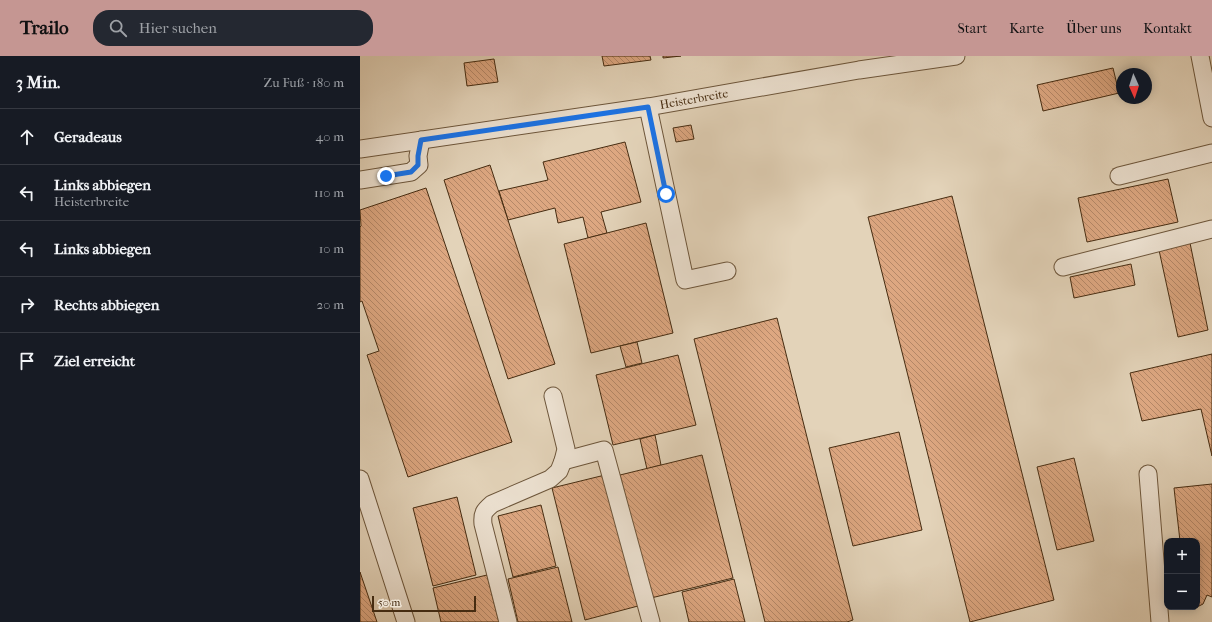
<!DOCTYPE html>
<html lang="de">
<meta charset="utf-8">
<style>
:root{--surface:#171b24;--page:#242831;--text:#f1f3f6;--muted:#9ea1a6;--line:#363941;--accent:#c59692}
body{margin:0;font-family:"IM FELL French Canon",serif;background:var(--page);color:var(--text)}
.controls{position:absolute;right:12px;bottom:12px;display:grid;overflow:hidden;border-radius:8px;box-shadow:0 2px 10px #0003}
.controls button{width:36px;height:36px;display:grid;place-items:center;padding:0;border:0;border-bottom:1px solid var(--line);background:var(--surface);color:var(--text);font:20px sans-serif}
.compass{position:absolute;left:756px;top:12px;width:36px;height:36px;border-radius:50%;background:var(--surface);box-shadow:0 2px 10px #0003;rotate:177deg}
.scale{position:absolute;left:12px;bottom:10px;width:104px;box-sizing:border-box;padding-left:4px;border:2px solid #462c11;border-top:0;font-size:11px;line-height:14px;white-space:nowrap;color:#462c11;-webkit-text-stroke:3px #ede2d2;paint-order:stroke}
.stop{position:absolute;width:12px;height:12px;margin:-9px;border:3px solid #1a73e8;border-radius:50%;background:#fff}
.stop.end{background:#1a73e8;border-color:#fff;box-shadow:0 1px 4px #0008}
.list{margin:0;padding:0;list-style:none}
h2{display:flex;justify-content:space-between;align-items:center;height:52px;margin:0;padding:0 16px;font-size:17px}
h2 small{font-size:13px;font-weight:400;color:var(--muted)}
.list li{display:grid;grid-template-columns:26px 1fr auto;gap:12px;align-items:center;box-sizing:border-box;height:56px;padding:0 16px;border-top:1px solid var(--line)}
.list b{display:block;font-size:15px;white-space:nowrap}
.list p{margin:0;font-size:13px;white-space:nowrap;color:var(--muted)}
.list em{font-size:13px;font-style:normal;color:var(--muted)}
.icon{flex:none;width:22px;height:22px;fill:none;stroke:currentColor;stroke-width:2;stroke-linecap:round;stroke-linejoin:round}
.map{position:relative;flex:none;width:852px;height:566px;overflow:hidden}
header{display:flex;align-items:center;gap:24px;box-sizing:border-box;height:56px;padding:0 20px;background:var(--accent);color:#111}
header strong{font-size:19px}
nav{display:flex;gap:22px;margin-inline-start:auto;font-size:14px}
.search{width:280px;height:36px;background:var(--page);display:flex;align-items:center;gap:10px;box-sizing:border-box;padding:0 14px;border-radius:16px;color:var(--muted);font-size:15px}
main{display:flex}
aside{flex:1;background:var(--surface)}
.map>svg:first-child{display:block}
.building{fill:url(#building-back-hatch);stroke:#462c11}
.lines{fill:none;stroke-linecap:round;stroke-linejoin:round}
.minor-casing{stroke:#6d563b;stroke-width:19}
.minor{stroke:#ede2d2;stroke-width:17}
.route{stroke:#1a73e8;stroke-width:5}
.labels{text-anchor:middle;stroke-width:3.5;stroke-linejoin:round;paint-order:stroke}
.street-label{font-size:12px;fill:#462c11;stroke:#ede2d2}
</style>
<header>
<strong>Trailo</strong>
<div class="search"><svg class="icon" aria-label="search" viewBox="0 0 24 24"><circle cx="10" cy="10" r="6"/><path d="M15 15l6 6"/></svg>Hier suchen</div>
<nav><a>Start</a><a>Karte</a><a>Über uns</a><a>Kontakt</a></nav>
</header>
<main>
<aside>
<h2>3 Min.<small>Zu Fuß · 180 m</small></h2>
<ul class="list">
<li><svg class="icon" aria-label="ahead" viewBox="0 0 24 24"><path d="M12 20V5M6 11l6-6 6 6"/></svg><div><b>Geradeaus</b></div><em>40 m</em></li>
<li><svg class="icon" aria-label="left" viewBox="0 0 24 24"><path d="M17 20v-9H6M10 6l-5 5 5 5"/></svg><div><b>Links abbiegen</b><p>Heisterbreite</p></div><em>110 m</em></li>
<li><svg class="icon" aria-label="left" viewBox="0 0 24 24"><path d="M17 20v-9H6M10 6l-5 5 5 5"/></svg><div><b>Links abbiegen</b></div><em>10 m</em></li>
<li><svg class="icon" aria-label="right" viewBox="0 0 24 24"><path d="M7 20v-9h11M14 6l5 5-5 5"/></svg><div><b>Rechts abbiegen</b></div><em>20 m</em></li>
<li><svg class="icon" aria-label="arrive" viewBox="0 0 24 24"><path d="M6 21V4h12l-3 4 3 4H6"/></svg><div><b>Ziel erreicht</b></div></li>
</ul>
</aside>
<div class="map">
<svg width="852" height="566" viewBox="0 0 852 566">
<defs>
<pattern id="building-back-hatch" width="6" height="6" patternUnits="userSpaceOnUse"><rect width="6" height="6" fill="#dda781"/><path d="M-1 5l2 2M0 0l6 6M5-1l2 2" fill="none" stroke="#b58868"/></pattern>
</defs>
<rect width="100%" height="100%" fill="#e3d3b9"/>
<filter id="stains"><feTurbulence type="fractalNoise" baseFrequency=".005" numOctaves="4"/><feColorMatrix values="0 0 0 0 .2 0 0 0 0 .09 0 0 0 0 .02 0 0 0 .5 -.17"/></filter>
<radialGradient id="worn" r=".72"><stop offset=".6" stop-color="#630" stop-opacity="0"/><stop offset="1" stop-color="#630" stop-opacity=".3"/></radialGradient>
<g class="building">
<path d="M 242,0 L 290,0 L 291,4 L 244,10 Z"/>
<path d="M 303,0 L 321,0 L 303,2 Z"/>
<path d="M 134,3 L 138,26 L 107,30 L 104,7 Z"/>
<path d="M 753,12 L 759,37 L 683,55 L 677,29 Z"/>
<path d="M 331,69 L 334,83 L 316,86 L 313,72 Z"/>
<path d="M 265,86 L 281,146 L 241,156 L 247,177 L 228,182 L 223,161 L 198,167 L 195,152 L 148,164 L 139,135 L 188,124 L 183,106 Z"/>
<path d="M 130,109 L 195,308 L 148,323 L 84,124 Z"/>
<path d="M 808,123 L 818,166 L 727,186 L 718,142 Z"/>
<path d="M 66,132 L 152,386 L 48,421 L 7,299 L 19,295 L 2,245 L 0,246 L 0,171 L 1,170 L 0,154 Z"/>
<path d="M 592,140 L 694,544 L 610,566 L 508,161 Z"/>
<path d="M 286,167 L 313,277 L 231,297 L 204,188 Z"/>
<path d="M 830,187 L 848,274 L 818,281 L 799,194 Z"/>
<path d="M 771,208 L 775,229 L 714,242 L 710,221 Z"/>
<path d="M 417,262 L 493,564 L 487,566 L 405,566 L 334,283 Z"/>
<path d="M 277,286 L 282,307 L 266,311 L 260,290 Z"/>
<path d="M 852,298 L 852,400 L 841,353 L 782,365 L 770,317 Z"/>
<path d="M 318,299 L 336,369 L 253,389 L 236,319 Z"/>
<path d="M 539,376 L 562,474 L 493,490 L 469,392 Z"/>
<path d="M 295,379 L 301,409 L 287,413 L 280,383 Z"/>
<path d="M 342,399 L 373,522 L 291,542 L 260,419 Z"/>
<path d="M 714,402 L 734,485 L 697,494 L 677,411 Z"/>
<path d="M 245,419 L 278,550 L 225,564 L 192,432 Z"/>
<path d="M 852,428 L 852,541 L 847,539 L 843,548 L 837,551 L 837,485 L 820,485 L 814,432 Z"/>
<path d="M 97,441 L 116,519 L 73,530 L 53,452 Z"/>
<path d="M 181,449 L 196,510 L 153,521 L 138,460 Z"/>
<path d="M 198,511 L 212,566 L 158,566 L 148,523 Z"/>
<path d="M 0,516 L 17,566 L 0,566 Z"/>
<path d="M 127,519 L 139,566 L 81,566 L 73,532 Z"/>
<path d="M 374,523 L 385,566 L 329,566 L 322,536 Z"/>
</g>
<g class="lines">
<defs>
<g id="minor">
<path d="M 840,0 L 852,62"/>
<path d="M 288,51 L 325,224 L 367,215"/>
<path d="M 0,93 L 288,51 L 499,14 L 596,0"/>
<path d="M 759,120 L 852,97"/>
<path d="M 0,124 L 51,116 L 59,109 L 58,100 L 61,84"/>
<path d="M 703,211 L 852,173"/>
<path d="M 203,405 L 244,394 L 291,566"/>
<path d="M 788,418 L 800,566"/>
<path d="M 0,423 L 46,566"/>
<path d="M 148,566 L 123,468 C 122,457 124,455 132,448 L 190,423 L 199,415 L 203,405 L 206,393 L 193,340"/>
</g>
</defs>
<use href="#minor" class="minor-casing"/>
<use href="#minor" class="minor"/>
</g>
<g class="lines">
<path class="route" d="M 26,120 L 51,116 L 58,109 L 58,100 L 61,84 L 288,51 L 306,138"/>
</g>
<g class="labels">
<g class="street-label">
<text transform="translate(334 43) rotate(-10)" y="4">Heisterbreite</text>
</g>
</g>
<rect width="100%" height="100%" filter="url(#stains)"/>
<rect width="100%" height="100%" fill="url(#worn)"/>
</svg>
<div class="controls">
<button>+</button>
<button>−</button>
</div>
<svg class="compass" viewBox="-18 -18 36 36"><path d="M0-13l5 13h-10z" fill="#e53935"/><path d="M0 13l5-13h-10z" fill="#9ea1a6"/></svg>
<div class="scale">50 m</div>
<div class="stop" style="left:306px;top:138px"></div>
<div class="stop end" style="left:26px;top:120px"></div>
</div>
</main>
